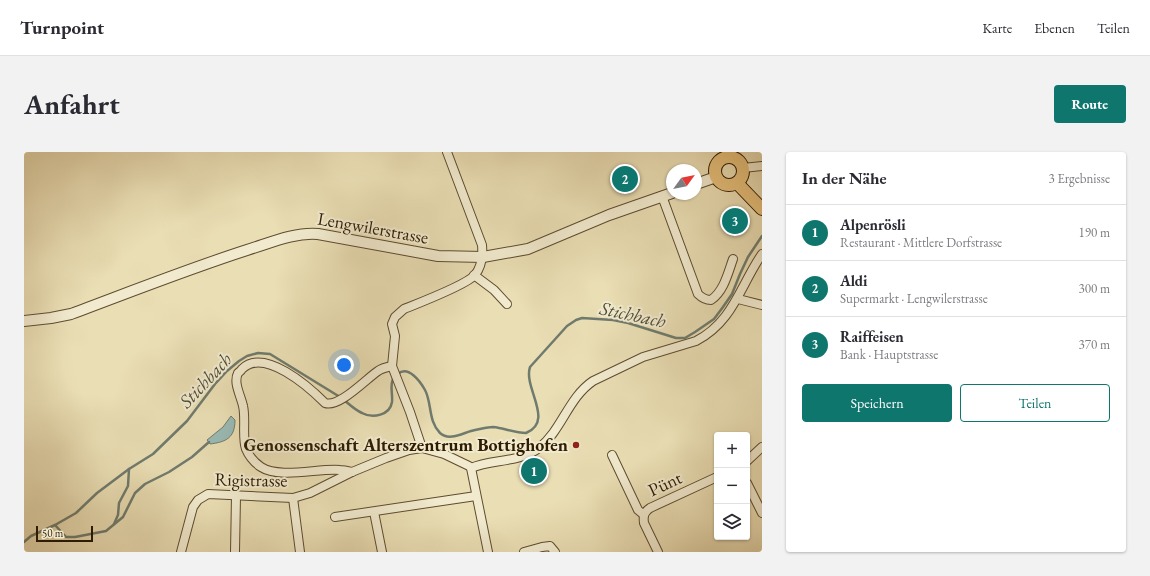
<!DOCTYPE html>
<html lang="de">
<meta charset="utf-8">
<style>
:root{--surface:#fff;--page:#f2f2f3;--text:#2b2b33;--muted:#7c7c81;--line:#e1e1e2;--accent:#0f766e}
body{margin:0;font-family:"EB Garamond",serif;background:var(--page);color:var(--text)}
.controls{position:absolute;right:12px;bottom:12px;display:grid;overflow:hidden;border-radius:4px;box-shadow:0 1px 3px #0004}
.controls button{width:36px;height:36px;display:grid;place-items:center;padding:0;border:0;border-bottom:1px solid var(--line);background:var(--surface);color:var(--text);font:20px sans-serif}
.compass{position:absolute;left:642px;top:12px;width:36px;height:36px;border-radius:50%;background:var(--surface);box-shadow:0 1px 3px #0004;rotate:57deg}
.scale{position:absolute;left:12px;bottom:10px;width:57px;box-sizing:border-box;padding-left:4px;border:2px solid #2e1c03;border-top:0;font-size:11px;line-height:14px;white-space:nowrap;color:#2e1c03;-webkit-text-stroke:3px #f1eace;paint-order:stroke}
.you{position:absolute;left:320px;top:213px;width:14px;height:14px;margin:-10px;border:3px solid #fff;border-radius:50%;background:#1a73e8;box-shadow:0 0 0 6px #1a73e833}
.badge{display:grid;place-items:center;width:26px;height:26px;border-radius:50%;background:var(--accent);color:#fff;font-size:13px;font-weight:700}
.pin{position:absolute;translate:-50% -50%;border:2px solid #fff;box-shadow:0 1px 4px #0006}
.list{margin:0;padding:0;list-style:none}
h2{display:flex;justify-content:space-between;align-items:center;height:52px;margin:0;padding:0 16px;font-size:17px}
h2 small{font-size:13px;font-weight:400;color:var(--muted)}
.list li{display:grid;grid-template-columns:26px 1fr auto;gap:12px;align-items:center;box-sizing:border-box;height:56px;padding:0 16px;border-top:1px solid var(--line)}
.list b{display:block;font-size:15px;white-space:nowrap}
.list p{margin:0;font-size:13px;white-space:nowrap;color:var(--muted)}
.list em{font-size:13px;font-style:normal;color:var(--muted)}
.actions{display:flex;gap:8px;padding:12px 16px}
.actions a{flex:1;padding:9px 0;border:1px solid var(--accent);border-radius:4px;text-align:center;font-size:14px;color:var(--accent)}
.actions .main{background:var(--accent);color:#fff}
.icon{flex:none;width:22px;height:22px;fill:none;stroke:currentColor;stroke-width:2;stroke-linecap:round;stroke-linejoin:round}
.map{position:relative;flex:none;width:738px;height:400px;overflow:hidden;border-radius:4px}
header{display:flex;align-items:center;gap:24px;box-sizing:border-box;height:56px;padding:0 20px;background:var(--surface);border-bottom:1px solid var(--line)}
header strong{font-size:19px}
nav{display:flex;gap:22px;margin-inline-start:auto;font-size:14px}
.intro{display:flex;align-items:center;justify-content:space-between;box-sizing:border-box;height:96px;padding:0 24px}
h1{margin:0;font-size:28px}
.button{padding:10px 18px;border-radius:4px;background:var(--accent);color:#fff;font-size:14px;font-weight:700}
main{display:flex;gap:24px;padding:0 24px}
aside{flex:1;background:var(--surface);border-radius:4px;box-shadow:0 1px 3px #0004}
.map>svg:first-child{display:block}
.water{fill:#9abbb6;stroke:#6f7b6e}
.lines{fill:none;stroke-linecap:round;stroke-linejoin:round}
.stream{stroke:#6f7b6e;stroke-width:2.5}
.minor-casing{stroke:#5d4c2f;stroke-width:10}
.tertiary-casing{stroke:#5d4c2f;stroke-width:12}
.primary-casing{stroke:#2e1c03;stroke-width:14}
.minor{stroke:#f1eace;stroke-width:8}
.tertiary{stroke:#f1eace;stroke-width:10}
.primary{stroke:#e5bf7a;stroke-width:12}
.poi-dot{fill:#8f2418;stroke:#f1eace;stroke-width:1.5}
.labels{text-anchor:middle;stroke-width:4;stroke-linejoin:round;paint-order:stroke}
.street-label{font-size:18px;fill:#2e1c03;stroke:#f1eace}
.poi-label{font-size:18px;font-weight:bold;fill:#2e1c03;stroke:#f1eace;text-anchor:end}
.water-label{font-size:19px;font-style:italic;fill:#4e4c39;stroke:#f1eace}
</style>
<header>
<strong>Turnpoint</strong>
<nav><a>Karte</a><a>Ebenen</a><a>Teilen</a></nav>
</header>
<div class="intro"><h1>Anfahrt</h1><a class="button">Route</a></div>
<main>
<div class="map">
<svg width="738" height="400" viewBox="0 0 738 400">
<rect width="100%" height="100%" fill="#eadeb4"/>
<filter id="stains"><feTurbulence type="fractalNoise" baseFrequency=".005" numOctaves="4"/><feColorMatrix values="0 0 0 0 .2 0 0 0 0 .09 0 0 0 0 .02 0 0 0 .5 -.17"/></filter>
<radialGradient id="worn" r=".72"><stop offset=".6" stop-color="#630" stop-opacity="0"/><stop offset="1" stop-color="#630" stop-opacity=".3"/></radialGradient>
<path class="water" d="M 207,264 L 211,268 C 211,286 202,290 186,292 L 183,288 L 199,275 Z"/>
<g class="lines">
<g class="stream">
<path d="M 374,222 C 384,213 396,229 401,238 C 408,251 404,269 416,281 C 426,290 440,280 451,278 C 457,277 463,275 469,275 C 480,276 491,281 502,281 C 531,269 499,236 506,215 L 543,174 L 552,168 L 558,166 L 589,168 L 604,171 L 652,186 L 661,186 L 671,180 L 690,167 L 699,155 L 708,142 L 716,122 L 724,105 L 738,84"/>
<path d="M 320,248 C 325,252 331,258 338,261 C 349,267 366,263 368,250 C 369,242 365,232 370,225"/>
<path d="M 90,372 L 94,363 L 95,351 L 104,334 L 105,317"/>
<path d="M 31,373 L 42,385 L 51,385 L 82,379 L 99,365 L 111,341 L 121,332 L 145,320 L 168,305 L 185,290"/>
<path d="M 0,390 L 7,384 L 31,373 L 52,361 L 73,341 L 105,317 L 129,302 L 163,269 L 191,232 L 203,219 L 215,209 L 223,204 L 234,201 L 246,202 L 316,245"/>
</g>
<defs>
<g id="minor">
<path d="M 719,16 L 738,14"/>
<path d="M 638,44 L 674,142 C 678,146 682,148 687,148 C 700,139 704,121 709,107"/>
<path d="M 450,123 L 470,138 L 483,152"/>
<path d="M 714,147 L 738,153"/>
<path d="M 398,296 L 386,260 L 368,214 L 371,184 L 368,172 L 371,165 L 380,157 C 395,151 442,133 451,123 C 458,114 459,104 458,93 L 423,0"/>
<path d="M 588,303 L 614,358 L 620,363"/>
<path d="M 723,309 L 738,295"/>
<path d="M 447,316 C 468,307 495,311 515,296 C 538,278 544,246 569,229 L 619,205 L 672,189 C 709,170 716,134 738,102"/>
<path d="M 328,320 C 324,319 320,318 316,318 C 295,316 255,327 237,315 C 231,311 225,304 222,297 C 218,286 222,266 219,254 C 217,244 209,231 214,221 C 215,220 217,219 218,217 C 240,195 285,235 301,251 C 315,256 342,227 354,219 C 358,216 363,215 368,214"/>
<path d="M 723,331 L 738,361"/>
<path d="M 269,346 L 276,400"/>
<path d="M 350,360 L 358,400"/>
<path d="M 311,365 L 452,344"/>
<path d="M 157,400 L 169,355 L 174,348 L 184,342 L 269,346 L 286,341 L 328,320 L 362,306 L 385,298 L 398,296 L 420,302 L 445,314 L 447,316 L 464,400"/>
<path d="M 211,400 L 212,344"/>
<path d="M 500,400 L 518,395 L 526,394 L 531,400"/>
<path d="M 634,400 L 620,371 C 619,364 620,360 626,356 L 693,325"/>
</g>
<g id="tertiary">
<path d="M 672,32 L 692,25"/>
<path d="M 0,169 L 27,166 L 47,162 C 106,140 164,117 223,98 C 246,91 270,80 294,82 L 414,104 L 459,105 L 504,97 L 585,63 L 648,41"/>
</g>
<g id="primary">
<circle cx="705" cy="19" r="14"/>
<path d="M 713,31 L 738,57"/>
</g>
</defs>
<use href="#minor" class="minor-casing"/>
<use href="#tertiary" class="tertiary-casing"/>
<use href="#primary" class="primary-casing"/>
<use href="#minor" class="minor"/>
<use href="#tertiary" class="tertiary"/>
<use href="#primary" class="primary"/>
</g>
<circle class="poi-dot" cx="552" cy="293" r="4"/>
<g class="labels">
<g class="street-label">
<text transform="translate(349 76) rotate(10)" y="6">Lengwilerstrasse</text>
<text transform="translate(227 328) rotate(1)" y="6">Rigistrasse</text>
<text transform="translate(641 332) rotate(-25)" y="6">Pünt</text>
</g>
<g class="poi-label">
<text x="544" y="299">Genossenschaft Alterszentrum Bottighofen</text>
</g>
<g class="water-label">
<text transform="translate(609 162) rotate(12)" y="7">Stichbach</text>
<text transform="translate(181 228) rotate(-47)" y="7">Stichbach</text>
</g>
</g>
<rect width="100%" height="100%" filter="url(#stains)"/>
<rect width="100%" height="100%" fill="url(#worn)"/>
</svg>
<div class="controls">
<button>+</button>
<button>−</button>
<button><svg class="icon" aria-label="layers" viewBox="0 0 24 24"><path d="M12 4l9 5-9 5-9-5zM3 14l9 5 9-5"/></svg></button>
</div>
<svg class="compass" viewBox="-18 -18 36 36"><path d="M0-13l5 13h-10z" fill="#e53935"/><path d="M0 13l5-13h-10z" fill="#7c7c81"/></svg>
<div class="scale">50 m</div>
<div class="you"></div>
<div class="pin badge" style="left:510px;top:319px">1</div>
<div class="pin badge" style="left:601px;top:27px">2</div>
<div class="pin badge" style="left:711px;top:69px">3</div>
</div>
<aside>
<h2>In der Nähe<small>3 Ergebnisse</small></h2>
<ul class="list">
<li><span class="badge">1</span><div><b>Alpenrösli</b><p>Restaurant · Mittlere Dorfstrasse</p></div><em>190 m</em></li>
<li><span class="badge">2</span><div><b>Aldi</b><p>Supermarkt · Lengwilerstrasse</p></div><em>300 m</em></li>
<li><span class="badge">3</span><div><b>Raiffeisen</b><p>Bank · Hauptstrasse</p></div><em>370 m</em></li>
</ul>
<div class="actions"><a class="main">Speichern</a><a>Teilen</a></div>
</aside>
</main>
